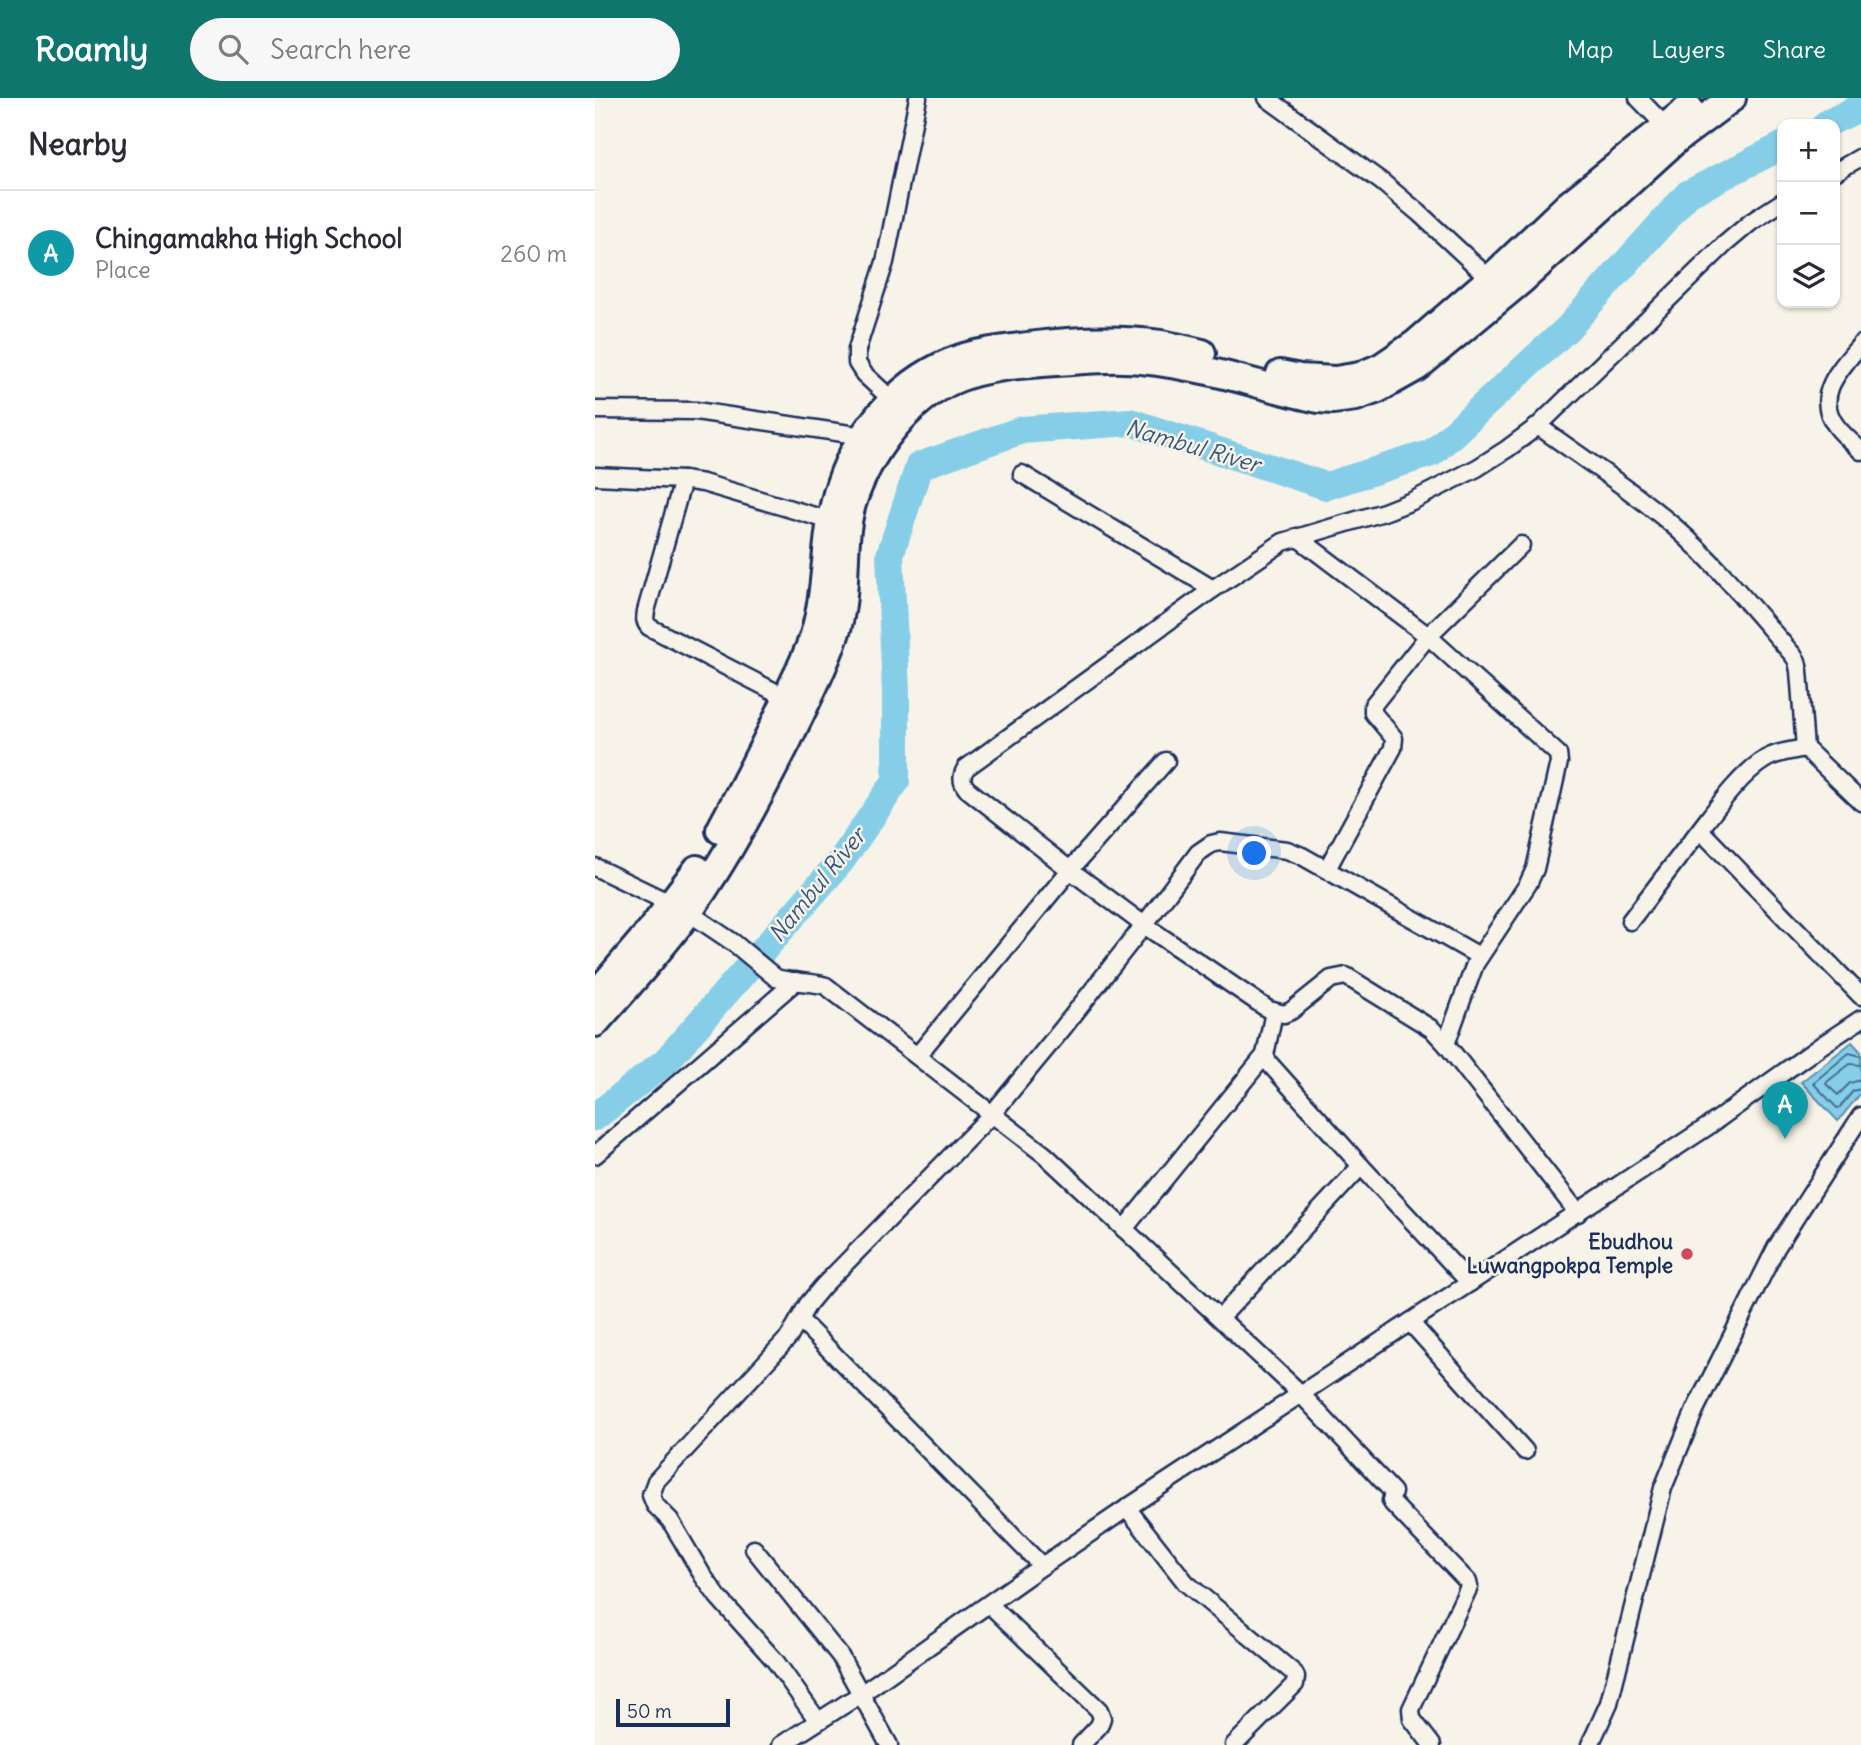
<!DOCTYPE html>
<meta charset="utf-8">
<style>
:root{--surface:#fff;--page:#f7f7f7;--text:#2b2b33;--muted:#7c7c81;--line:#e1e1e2;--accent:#0f766e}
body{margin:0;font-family:Delius,sans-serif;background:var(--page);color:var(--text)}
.controls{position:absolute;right:21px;top:21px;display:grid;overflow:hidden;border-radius:14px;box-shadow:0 2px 5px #0004}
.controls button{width:63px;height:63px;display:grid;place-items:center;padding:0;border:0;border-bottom:2px solid var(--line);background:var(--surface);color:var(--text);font:35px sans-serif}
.scale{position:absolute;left:21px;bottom:18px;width:114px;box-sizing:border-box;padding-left:7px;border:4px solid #1b2f5e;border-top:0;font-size:19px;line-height:24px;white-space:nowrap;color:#1b2f5e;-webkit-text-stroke:5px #f7f3e8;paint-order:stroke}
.you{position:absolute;left:660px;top:756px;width:24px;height:24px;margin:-18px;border:5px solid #fff;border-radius:50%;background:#1a73e8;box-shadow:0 0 0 10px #1a73e833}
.badge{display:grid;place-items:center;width:46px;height:46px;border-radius:50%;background:var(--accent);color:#fff;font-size:23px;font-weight:700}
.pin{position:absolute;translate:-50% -58px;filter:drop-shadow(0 2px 4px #0008)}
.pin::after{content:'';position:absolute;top:37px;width:24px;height:21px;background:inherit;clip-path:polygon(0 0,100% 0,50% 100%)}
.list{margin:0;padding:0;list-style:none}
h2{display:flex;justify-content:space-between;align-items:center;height:91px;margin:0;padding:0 28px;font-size:30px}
h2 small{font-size:23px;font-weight:400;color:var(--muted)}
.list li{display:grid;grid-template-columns:46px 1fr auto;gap:21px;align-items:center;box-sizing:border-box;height:126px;padding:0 28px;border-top:2px solid var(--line)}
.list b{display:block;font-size:26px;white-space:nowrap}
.list p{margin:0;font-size:23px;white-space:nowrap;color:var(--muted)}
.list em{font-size:23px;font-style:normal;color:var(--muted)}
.icon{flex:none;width:38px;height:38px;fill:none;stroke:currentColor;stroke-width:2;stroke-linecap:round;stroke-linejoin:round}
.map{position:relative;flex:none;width:1266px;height:1647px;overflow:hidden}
header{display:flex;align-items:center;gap:42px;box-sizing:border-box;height:98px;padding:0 35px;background:var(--accent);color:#fff}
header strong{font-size:33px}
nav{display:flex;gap:38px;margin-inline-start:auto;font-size:24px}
.search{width:490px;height:63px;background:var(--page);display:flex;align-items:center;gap:18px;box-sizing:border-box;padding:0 24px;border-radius:38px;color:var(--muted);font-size:26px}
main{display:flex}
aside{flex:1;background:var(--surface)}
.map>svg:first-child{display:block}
.water{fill:#86cee7;stroke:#5b8eb0;stroke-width:2}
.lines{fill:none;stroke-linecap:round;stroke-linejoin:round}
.shore{stroke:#466f95;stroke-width:2}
.river{stroke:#86cee7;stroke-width:28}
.minor-casing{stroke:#1b2f5e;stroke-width:21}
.trunk-casing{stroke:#1b2f5e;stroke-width:32}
.minor{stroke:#f7f3e8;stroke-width:16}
.trunk{stroke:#f7f3e8;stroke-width:26}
.poi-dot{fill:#d1495b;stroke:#f7f3e8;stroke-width:2.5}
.labels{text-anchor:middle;stroke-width:5;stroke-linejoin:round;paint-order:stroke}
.poi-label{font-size:21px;font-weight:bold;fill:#1b2f5e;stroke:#f7f3e8;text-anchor:end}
.water-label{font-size:23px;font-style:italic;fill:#365780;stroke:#f7f3e8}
</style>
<header>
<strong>Roamly</strong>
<div class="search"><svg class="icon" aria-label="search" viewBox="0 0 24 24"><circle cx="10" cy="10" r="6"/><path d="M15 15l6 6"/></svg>Search here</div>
<nav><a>Map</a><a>Layers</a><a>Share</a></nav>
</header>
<main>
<aside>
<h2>Nearby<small></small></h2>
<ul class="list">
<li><span class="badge" style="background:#0f9aa8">A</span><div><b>Chingamakha High School</b><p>Place</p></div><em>260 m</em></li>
</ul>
</aside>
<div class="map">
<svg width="1266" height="1647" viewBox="0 0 1266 1647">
<rect width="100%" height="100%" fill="#f7f3e8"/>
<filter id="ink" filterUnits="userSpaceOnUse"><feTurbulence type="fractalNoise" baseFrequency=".0143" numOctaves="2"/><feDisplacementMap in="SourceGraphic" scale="14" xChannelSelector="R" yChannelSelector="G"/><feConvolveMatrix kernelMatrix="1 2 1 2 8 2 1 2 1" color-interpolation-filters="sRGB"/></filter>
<g filter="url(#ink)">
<path class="water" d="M 1257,944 L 1266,954 L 1266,995 L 1243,1023 L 1206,984 Z"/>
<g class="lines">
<g class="shore">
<path d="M 1266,958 L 1254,955 L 1218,985 L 1242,1010 L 1245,1009 L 1258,993 L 1266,991"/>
<path d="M 1266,967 L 1255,966 L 1233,983 L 1231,986 L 1243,997 L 1255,985 L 1266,982"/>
</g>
<g class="river">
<path d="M 1231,26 L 1266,9"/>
<path d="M 0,1019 L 71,963 L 246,763 L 301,683 L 301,595 L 295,457 L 324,368 L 427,332 L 535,324 L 731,388 L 837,355 L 972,231 L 1093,96 L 1187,48"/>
</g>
<defs>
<g id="minor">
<path d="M 672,0 L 787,84 L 824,115 L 895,181"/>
<path d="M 1043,0 L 1076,34"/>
<path d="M 1240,74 L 1266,59"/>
<path d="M 1266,246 C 1246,270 1217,298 1242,329 C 1249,338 1258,345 1266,353"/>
<path d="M 298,303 L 269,276 L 262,265 L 262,251 L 290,164 L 323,0"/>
<path d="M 0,312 L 101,313 L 268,338"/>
<path d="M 943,328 C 989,361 1038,393 1081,430 C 1123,467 1161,515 1198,557 L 1202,563 L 1204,573 L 1210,650 L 1266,704"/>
<path d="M 427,376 L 618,491"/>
<path d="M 0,378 L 88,382 L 108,385 L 243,425"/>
<path d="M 88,382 L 51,513 C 50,520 49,523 54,529 L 192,600"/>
<path d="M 702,439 L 833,538 L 963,656 L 964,664 L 940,771 L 933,786 L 880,866 L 851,946"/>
<path d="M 1105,732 L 1266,898"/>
<path d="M 0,769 L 93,814 L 139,845 L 181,880 C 197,885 215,883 231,888 L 450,1057 L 706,1296 L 798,1394 L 796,1403 L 798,1406 L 873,1484 L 874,1489 L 816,1611 L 817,1621 L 837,1647"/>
<path d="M 732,771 L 798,650 L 799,640 L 778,615 L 778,607 L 833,538 L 926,447"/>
<path d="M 1035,823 C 1059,792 1083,760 1107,729 C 1123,708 1147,675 1169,662 C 1181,654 1196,653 1210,650"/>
<path d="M 679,914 L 670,957 L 673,964 L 766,1068 L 875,1185"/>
<path d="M 322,958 L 475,772 L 571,663"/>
<path d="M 0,1057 L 201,883"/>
<path d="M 983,1115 L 851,946 L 837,931 L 751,878 L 736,881 L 696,913 L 689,916 L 674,912 L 549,827 L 475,772 L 372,691 C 366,684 366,678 371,670 L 618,491 L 688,444 L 789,414 L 817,403 L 882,370 L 912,351 L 943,328 L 1130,146 L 1156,124 L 1187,104"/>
<path d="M 529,1131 L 670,957"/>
<path d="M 625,1220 L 766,1068"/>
<path d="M 205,1222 L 447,1468"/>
<path d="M 815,1224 L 930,1353"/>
<path d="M 532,1410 L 591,1485 L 699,1575 L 701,1579 L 700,1586 L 639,1647"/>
<path d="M 159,1451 L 245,1558 L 294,1647"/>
<path d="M 394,1506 L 504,1612 L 507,1620 L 504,1628 L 486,1647"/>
<path d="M 223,1623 L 181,1564 L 123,1499 L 108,1478 L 75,1422 L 60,1407 L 56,1397 L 61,1383 L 194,1239 L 213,1206 L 228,1188 L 397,1016 L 468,930 L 549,827 L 603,755 L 616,746 L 625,744 L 692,752 L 707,758 L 884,858"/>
<path d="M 186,1647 L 266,1596 L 447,1468 L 532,1410 L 1112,1029 L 1224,949 L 1266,921"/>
<path d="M 995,1647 L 1014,1605 L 1068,1390 L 1100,1312 L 1181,1150 L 1266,1018"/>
</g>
<g id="trunk">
<path d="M 685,276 L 705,280 L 740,282 L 765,278 L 786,269 L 820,246 L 895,181 L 972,108 L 1094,10"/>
<path d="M 125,732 C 150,685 175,639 196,590 C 204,573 213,555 219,537 C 234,487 228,435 245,386 C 264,330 309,279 366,260 C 387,253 411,251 433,248 C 477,242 522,240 566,246 C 579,248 593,252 607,255"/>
<path d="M 3,894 L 55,833 L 102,771"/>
<path d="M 0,925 C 33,888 66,851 95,812 C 133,758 164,699 194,640 C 210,606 228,573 240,537 C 256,492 243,442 260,397 C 278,348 320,293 372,277 C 401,268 432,266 462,264 C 479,263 496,261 513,261 C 539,260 566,264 592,269 C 636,276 679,292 724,301 L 738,302 L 761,299 L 783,291 L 822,269 L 927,182 L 1082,41 L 1137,0"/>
</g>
</defs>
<use href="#minor" class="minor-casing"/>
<use href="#trunk" class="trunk-casing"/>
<use href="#minor" class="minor"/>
<use href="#trunk" class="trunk"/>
</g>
</g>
<circle class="poi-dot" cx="1092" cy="1156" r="7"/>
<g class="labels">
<g class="poi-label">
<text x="1078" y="1151">Ebudhou<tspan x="1078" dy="24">Luwangpokpa Temple</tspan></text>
</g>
<g class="water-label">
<text transform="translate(598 348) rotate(16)" y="8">Nambul River</text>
<text transform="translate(222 787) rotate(-51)" y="8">Nambul River</text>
</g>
</g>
</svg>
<div class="controls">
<button>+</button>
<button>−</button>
<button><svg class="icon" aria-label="layers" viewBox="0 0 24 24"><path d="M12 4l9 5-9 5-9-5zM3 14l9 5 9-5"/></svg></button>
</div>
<div class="scale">50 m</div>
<div class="you"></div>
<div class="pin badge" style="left:1190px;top:1041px;background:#0f9aa8">A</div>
</div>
</main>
